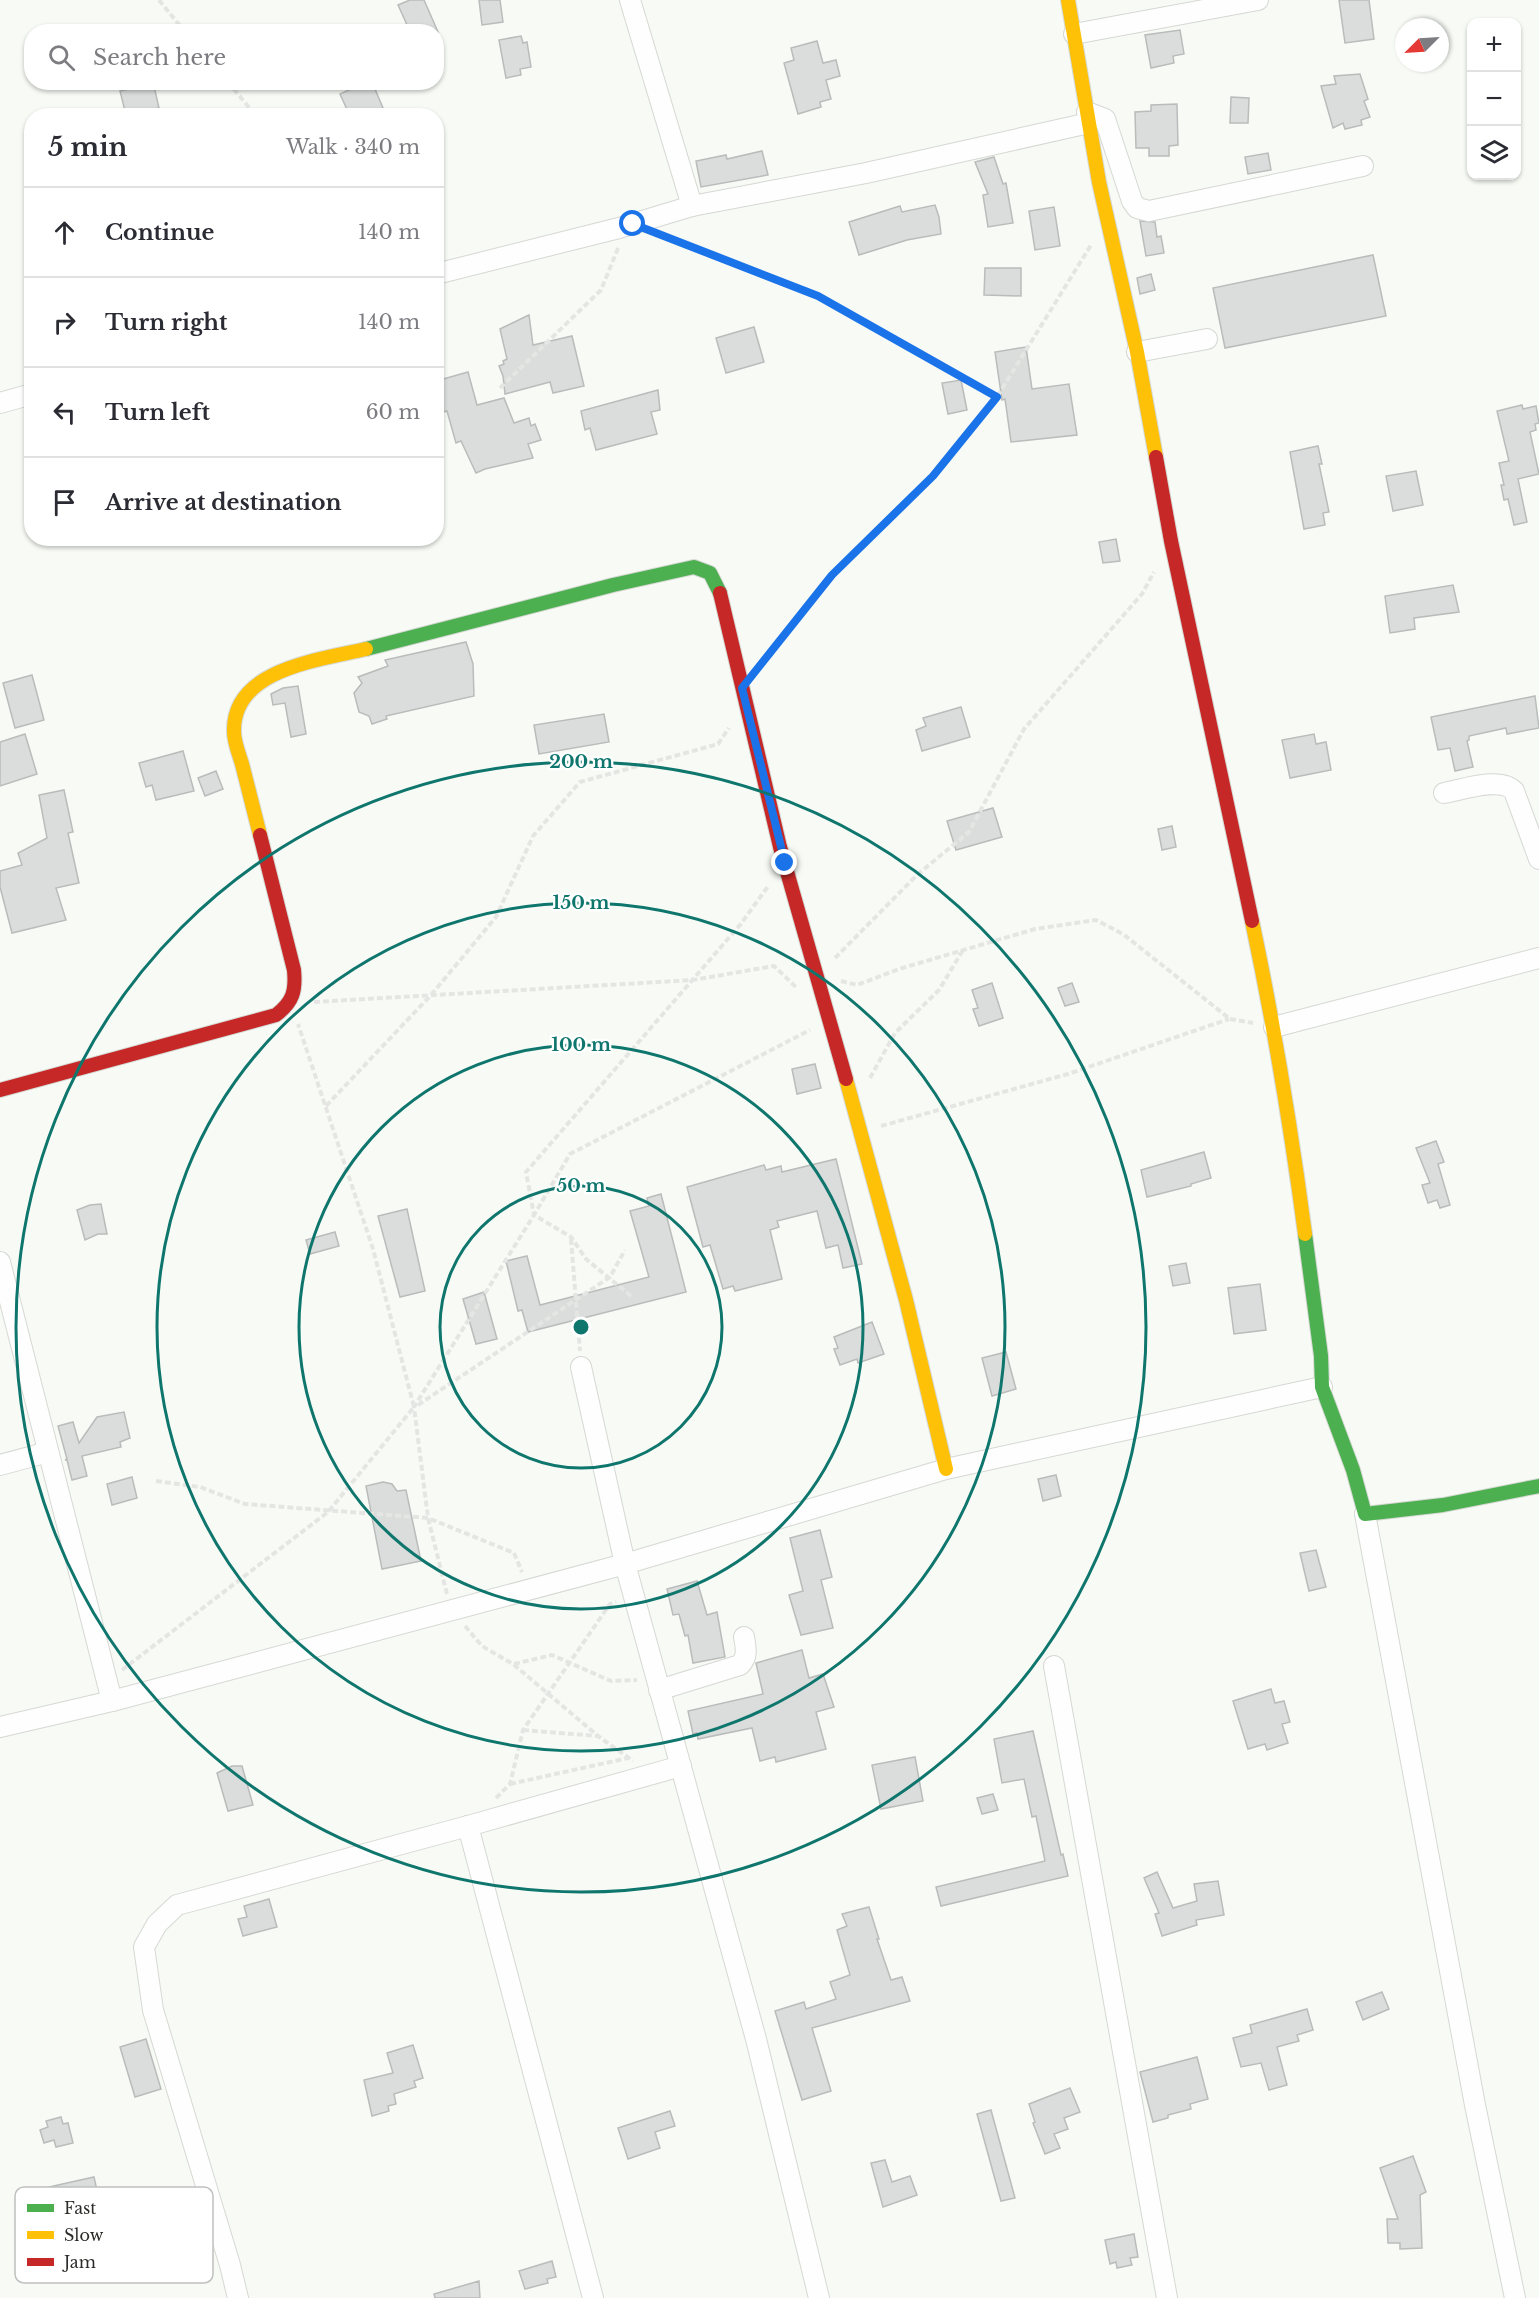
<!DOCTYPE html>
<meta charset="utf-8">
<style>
:root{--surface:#fff;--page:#f7f7f7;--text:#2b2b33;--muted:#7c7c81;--line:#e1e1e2}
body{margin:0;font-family:"Libre Baskerville",serif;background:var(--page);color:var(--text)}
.controls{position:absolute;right:18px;top:18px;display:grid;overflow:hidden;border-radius:12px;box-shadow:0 2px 4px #0004}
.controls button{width:54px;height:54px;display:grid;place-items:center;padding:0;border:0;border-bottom:2px solid var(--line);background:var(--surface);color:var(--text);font:30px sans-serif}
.compass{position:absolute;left:1395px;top:18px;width:54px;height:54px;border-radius:50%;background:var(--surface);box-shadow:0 2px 4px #0004;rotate:246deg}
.stop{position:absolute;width:18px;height:18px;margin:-14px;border:4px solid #1a73e8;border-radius:50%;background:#fff}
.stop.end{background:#1a73e8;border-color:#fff;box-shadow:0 2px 6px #0008}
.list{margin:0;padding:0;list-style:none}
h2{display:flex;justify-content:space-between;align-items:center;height:78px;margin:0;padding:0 24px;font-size:26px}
h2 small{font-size:20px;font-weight:400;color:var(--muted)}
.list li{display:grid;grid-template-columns:39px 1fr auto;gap:18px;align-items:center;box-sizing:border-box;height:90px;padding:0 24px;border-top:2px solid var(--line)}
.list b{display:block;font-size:22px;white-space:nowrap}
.list em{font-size:20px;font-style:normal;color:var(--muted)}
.icon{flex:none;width:33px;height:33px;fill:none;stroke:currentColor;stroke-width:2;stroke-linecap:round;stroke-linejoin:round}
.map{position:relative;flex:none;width:1539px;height:2298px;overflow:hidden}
.search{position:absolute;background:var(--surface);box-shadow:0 2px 4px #0004;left:24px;top:24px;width:420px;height:66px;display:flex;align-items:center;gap:15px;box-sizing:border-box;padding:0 21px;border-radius:24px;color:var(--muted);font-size:22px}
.panel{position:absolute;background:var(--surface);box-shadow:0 2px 4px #0004;left:24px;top:108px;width:420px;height:438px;border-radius:24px}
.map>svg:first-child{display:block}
.building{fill:#dadddc;stroke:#b9bcbb;stroke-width:1.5}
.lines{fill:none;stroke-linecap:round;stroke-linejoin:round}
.street-casing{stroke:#d5d8d3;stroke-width:22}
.fast-casing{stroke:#d5d8d3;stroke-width:16}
.slow-casing{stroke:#d5d8d3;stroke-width:16}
.jam-casing{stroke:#d5d8d3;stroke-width:16}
.path{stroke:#e5e6e4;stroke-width:4;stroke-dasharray:6 3;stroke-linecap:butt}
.street{stroke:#fefefe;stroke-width:20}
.fast{stroke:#4caf50;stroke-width:14}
.slow{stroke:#ffc107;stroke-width:14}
.jam{stroke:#c62828;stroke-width:14}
.route{stroke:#1a73e8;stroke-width:8}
.ring{fill:none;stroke:#0f766e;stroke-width:3}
.key{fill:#fff;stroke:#bfc0bf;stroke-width:1.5}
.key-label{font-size:16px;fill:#2b2c29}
.centre{fill:#0f766e;stroke:#fff;stroke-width:3}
.ring-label{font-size:18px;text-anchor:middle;font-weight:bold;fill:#0f766e;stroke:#fff;stroke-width:4.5;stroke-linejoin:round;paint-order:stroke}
</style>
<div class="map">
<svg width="1539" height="2298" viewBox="0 0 1539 2298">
<rect width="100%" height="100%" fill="#f8fbf5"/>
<g class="building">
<path d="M 410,0 L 424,0 L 438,32 L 413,32 L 410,26 L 408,27 L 398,5 Z"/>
<path d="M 479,0 L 500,0 L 503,22 L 482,25 Z"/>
<path d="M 1339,0 L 1369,0 L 1374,39 L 1345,43 Z"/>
<path d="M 1180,30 L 1184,54 L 1173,56 L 1174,63 L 1151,68 L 1145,35 Z"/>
<path d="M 521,36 L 523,43 L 527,42 L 531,67 L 520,69 L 521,75 L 506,78 L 499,40 Z"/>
<path d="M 817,41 L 823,63 L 836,60 L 840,76 L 826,80 L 831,99 L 820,102 L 821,107 L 798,114 L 784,63 L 794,60 L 791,48 Z"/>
<path d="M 1360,74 L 1368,99 L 1364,101 L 1370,117 L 1361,120 L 1362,125 L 1345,129 L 1343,123 L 1333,128 L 1321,86 L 1336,84 L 1334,76 Z"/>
<path d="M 366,82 L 372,82 L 383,108 L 367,116 L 350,116 L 340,94 Z"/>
<path d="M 142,86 L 143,88 L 154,86 L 159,108 L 126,115 L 120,91 Z"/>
<path d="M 1231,97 L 1249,98 L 1248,123 L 1230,123 Z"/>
<path d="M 1177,104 L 1178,145 L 1169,146 L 1169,156 L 1149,156 L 1149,148 L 1136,148 L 1135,112 L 1151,111 L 1151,105 Z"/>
<path d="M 762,151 L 768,175 L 701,187 L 696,161 L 726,155 L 727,159 Z"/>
<path d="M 1268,153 L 1271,170 L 1248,174 L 1245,157 Z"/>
<path d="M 994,157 L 1003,184 L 1006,183 L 1013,223 L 988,227 L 983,195 L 988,194 L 975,162 Z"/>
<path d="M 935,205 L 939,217 L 941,234 L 907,240 L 859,255 L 849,222 L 900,206 L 902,212 Z"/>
<path d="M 1054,207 L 1060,246 L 1035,250 L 1029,211 Z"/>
<path d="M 1140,221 L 1155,222 L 1157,237 L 1161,236 L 1164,253 L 1146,256 Z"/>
<path d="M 1373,255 L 1386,316 L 1225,348 L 1213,288 Z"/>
<path d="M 985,268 L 1021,268 L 1021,296 L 984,295 Z"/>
<path d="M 1151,274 L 1155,290 L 1140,294 L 1137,278 Z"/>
<path d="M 529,315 L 533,345 L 572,336 L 584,386 L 553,393 L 550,382 L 505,394 L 503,376 L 499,366 L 504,364 L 503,361 L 507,359 L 500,329 Z"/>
<path d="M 754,327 L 764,362 L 726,373 L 716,338 Z"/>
<path d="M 1026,347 L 1032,389 L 1069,384 L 1077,435 L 1011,442 L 1005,399 L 1002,400 L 995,352 Z"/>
<path d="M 468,372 L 477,405 L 504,398 L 514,423 L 529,418 L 531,426 L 535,424 L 541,440 L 528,444 L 533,458 L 485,469 L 476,473 L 461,441 L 456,443 L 447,411 L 439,413 L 436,404 L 436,381 Z"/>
<path d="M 961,380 L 967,410 L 948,414 L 942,383 Z"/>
<path d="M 658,390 L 660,410 L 651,412 L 657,434 L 596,450 L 590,428 L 585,430 L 581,411 Z"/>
<path d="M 1522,405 L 1523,409 L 1536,406 L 1539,423 L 1535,424 L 1536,430 L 1530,432 L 1539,474 L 1518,479 L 1527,522 L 1514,525 L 1508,499 L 1504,500 L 1501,485 L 1504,485 L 1499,463 L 1509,461 L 1497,411 Z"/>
<path d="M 1318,446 L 1322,464 L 1319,464 L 1329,512 L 1323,513 L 1325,525 L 1304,529 L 1290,452 Z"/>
<path d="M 1416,471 L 1423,505 L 1393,511 L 1386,476 Z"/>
<path d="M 1116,539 L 1120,561 L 1103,563 L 1099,542 Z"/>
<path d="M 1453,585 L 1459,612 L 1414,618 L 1415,629 L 1390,633 L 1385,596 Z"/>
<path d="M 466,642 L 473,664 L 474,696 L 386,716 L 387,719 L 372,724 L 369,716 L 359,712 L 354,693 L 362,683 L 358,677 L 388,666 L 385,660 Z"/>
<path d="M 32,675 L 44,720 L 15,728 L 3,683 Z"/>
<path d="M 298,686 L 306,734 L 291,737 L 285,703 L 273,705 L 271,694 L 283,688 Z"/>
<path d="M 1535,696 L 1539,728 L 1507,734 L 1506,728 L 1469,736 L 1469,740 L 1467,741 L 1473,767 L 1455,771 L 1450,748 L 1438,750 L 1431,717 Z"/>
<path d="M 961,707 L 970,737 L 922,751 L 916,730 L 926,726 L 923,718 Z"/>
<path d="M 604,714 L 609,742 L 539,754 L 534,725 Z"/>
<path d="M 25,734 L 37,774 L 0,786 L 0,742 Z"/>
<path d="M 1314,734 L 1316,744 L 1326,742 L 1331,770 L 1290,778 L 1282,740 Z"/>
<path d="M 183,751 L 194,791 L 156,800 L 152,785 L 146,787 L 139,763 Z"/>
<path d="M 216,771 L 223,789 L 205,796 L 198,778 Z"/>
<path d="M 64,790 L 73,832 L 68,833 L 79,883 L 56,888 L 66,920 L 12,933 L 0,887 L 0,871 L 22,865 L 18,853 L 47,838 L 39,795 Z"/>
<path d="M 993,808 L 1002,837 L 956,850 L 947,821 Z"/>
<path d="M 1172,826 L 1176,847 L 1162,850 L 1158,829 Z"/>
<path d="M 992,983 L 1003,1018 L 979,1026 L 973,1009 L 978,1008 L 972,990 Z"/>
<path d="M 1072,983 L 1079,1002 L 1065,1006 L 1058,988 Z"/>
<path d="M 815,1064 L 821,1088 L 797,1094 L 792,1069 Z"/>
<path d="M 1436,1141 L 1444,1162 L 1438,1164 L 1450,1205 L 1440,1208 L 1437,1200 L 1428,1203 L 1422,1185 L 1430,1183 L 1416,1148 Z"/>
<path d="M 1204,1152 L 1211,1178 L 1191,1184 L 1191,1186 L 1147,1197 L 1141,1170 Z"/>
<path d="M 836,1159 L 862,1264 L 843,1268 L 838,1245 L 826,1248 L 817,1211 L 777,1221 L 779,1227 L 770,1230 L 782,1279 L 735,1291 L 733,1286 L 723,1289 L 710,1245 L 703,1247 L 687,1187 L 764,1165 L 766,1170 L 781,1166 L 782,1172 Z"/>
<path d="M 661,1194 L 686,1292 L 528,1332 L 522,1310 L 518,1311 L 506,1261 L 527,1256 L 540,1305 L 649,1277 L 630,1211 L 649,1206 L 647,1198 Z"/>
<path d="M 101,1204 L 107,1234 L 98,1234 L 85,1240 L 77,1210 L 90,1205 Z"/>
<path d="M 407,1209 L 425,1291 L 400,1297 L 378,1216 Z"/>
<path d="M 335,1232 L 339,1246 L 310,1254 L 306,1240 Z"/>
<path d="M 1186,1263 L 1190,1283 L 1173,1286 L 1169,1266 Z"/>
<path d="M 1260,1284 L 1266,1330 L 1234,1334 L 1228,1288 Z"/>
<path d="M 484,1292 L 497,1339 L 476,1344 L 463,1299 Z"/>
<path d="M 872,1322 L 884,1354 L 858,1363 L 857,1359 L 840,1365 L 834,1349 L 838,1348 L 834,1337 Z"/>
<path d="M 1006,1352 L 1016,1389 L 992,1396 L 982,1358 Z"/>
<path d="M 124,1412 L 130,1438 L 120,1442 L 121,1447 L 82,1456 L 87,1476 L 72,1480 L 67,1460 L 65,1460 L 67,1459 L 58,1426 L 73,1422 L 79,1443 L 97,1417 Z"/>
<path d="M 1056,1475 L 1061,1496 L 1043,1501 L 1038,1479 Z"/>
<path d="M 132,1477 L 137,1498 L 112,1505 L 107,1484 Z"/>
<path d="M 383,1482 L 392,1484 L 397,1491 L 406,1490 L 421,1561 L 382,1569 L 366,1486 Z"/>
<path d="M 820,1530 L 832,1577 L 821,1580 L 833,1628 L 801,1635 L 789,1595 L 803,1591 L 790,1538 Z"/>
<path d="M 1316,1550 L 1326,1587 L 1309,1591 L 1300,1553 Z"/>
<path d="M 697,1581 L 707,1615 L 717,1612 L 725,1657 L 693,1663 L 688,1635 L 685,1636 L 679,1614 L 673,1615 L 667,1589 Z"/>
<path d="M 802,1650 L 809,1678 L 823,1674 L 834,1707 L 816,1712 L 826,1749 L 776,1762 L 775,1757 L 760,1761 L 752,1728 L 698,1739 L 697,1733 L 693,1734 L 688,1711 L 763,1694 L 756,1663 Z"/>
<path d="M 1271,1689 L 1275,1703 L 1284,1701 L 1290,1722 L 1282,1724 L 1288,1743 L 1267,1750 L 1265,1744 L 1248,1749 L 1233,1701 Z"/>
<path d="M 1033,1731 L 1061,1855 L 1063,1854 L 1068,1876 L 941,1906 L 936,1887 L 1045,1861 L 1036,1816 L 1032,1817 L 1024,1779 L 1002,1783 L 994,1739 Z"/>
<path d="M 915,1757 L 923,1801 L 881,1809 L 872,1765 Z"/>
<path d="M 232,1766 L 242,1766 L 253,1805 L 228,1811 L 217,1773 Z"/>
<path d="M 993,1794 L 998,1810 L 982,1814 L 977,1798 Z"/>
<path d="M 1157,1872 L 1173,1908 L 1197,1901 L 1194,1884 L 1218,1881 L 1224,1915 L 1196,1920 L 1197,1925 L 1162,1936 L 1155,1914 L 1159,1913 L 1144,1878 Z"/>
<path d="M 269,1899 L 277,1927 L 243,1936 L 238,1919 L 247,1917 L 244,1906 Z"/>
<path d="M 869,1907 L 879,1939 L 877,1939 L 891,1980 L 902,1977 L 910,2001 L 812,2028 L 831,2091 L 802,2100 L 775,2011 L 804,2002 L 806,2009 L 836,1999 L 830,1982 L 850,1975 L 837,1930 L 847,1926 L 842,1914 Z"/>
<path d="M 1382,1992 L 1389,2009 L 1363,2020 L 1356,2002 Z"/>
<path d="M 1307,2009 L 1313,2030 L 1297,2035 L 1299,2041 L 1277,2047 L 1287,2085 L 1269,2090 L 1261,2063 L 1241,2067 L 1233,2038 L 1252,2033 L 1250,2025 Z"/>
<path d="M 146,2039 L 161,2089 L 135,2097 L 120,2047 Z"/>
<path d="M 413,2045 L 423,2078 L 414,2081 L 416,2087 L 394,2094 L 396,2104 L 388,2106 L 389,2111 L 372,2116 L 364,2080 L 393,2073 L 387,2053 Z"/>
<path d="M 1197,2057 L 1208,2099 L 1190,2104 L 1191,2109 L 1168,2115 L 1168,2118 L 1153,2122 L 1140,2072 Z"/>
<path d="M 1070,2088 L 1080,2112 L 1064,2118 L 1068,2129 L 1054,2134 L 1060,2148 L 1045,2154 L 1033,2123 L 1035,2122 L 1029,2104 Z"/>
<path d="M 991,2110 L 1015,2198 L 1001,2201 L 977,2114 Z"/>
<path d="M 670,2111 L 675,2126 L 655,2132 L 660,2148 L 628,2159 L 618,2128 Z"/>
<path d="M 61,2117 L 63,2124 L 68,2123 L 73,2143 L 56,2147 L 54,2140 L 44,2143 L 40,2130 L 48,2127 L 46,2121 Z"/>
<path d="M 1413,2156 L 1426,2192 L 1420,2195 L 1422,2248 L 1400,2249 L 1400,2243 L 1388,2243 L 1387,2219 L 1398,2219 L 1380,2168 Z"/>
<path d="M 885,2160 L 892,2182 L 910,2176 L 917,2195 L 883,2207 L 871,2163 Z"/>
<path d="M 94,2177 L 98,2195 L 35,2209 L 31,2191 Z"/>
<path d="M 1134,2234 L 1138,2257 L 1130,2258 L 1132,2265 L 1117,2268 L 1116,2262 L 1110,2264 L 1105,2240 Z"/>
<path d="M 552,2261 L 556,2277 L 547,2279 L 548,2283 L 525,2289 L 519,2271 Z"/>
<path d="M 479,2281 L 480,2298 L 435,2298 L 434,2294 Z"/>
</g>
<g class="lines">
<defs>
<g id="street">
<path d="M 630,0 L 692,206"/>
<path d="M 1074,34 L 1258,0"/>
<path d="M 1087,112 L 1105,119 L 1132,201 L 1137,208 L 1149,211 L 1363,166"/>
<path d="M 436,274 L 619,228 L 692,206 L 866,173 L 1089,123"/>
<path d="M 1137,352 L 1207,339"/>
<path d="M 0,403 L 32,394"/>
<path d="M 1444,793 C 1462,790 1501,776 1514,791 L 1539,859"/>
<path d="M 1274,1027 L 1539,958"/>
<path d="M 0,1262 L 112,1701"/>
<path d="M 581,1367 L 625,1564 L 756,2039 L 819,2298"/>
<path d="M 0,1465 L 48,1452"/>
<path d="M 1365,1514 L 1475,2105 L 1515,2298"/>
<path d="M 1054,1666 L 1167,2298"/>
<path d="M 659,1690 L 740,1665 C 748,1657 746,1648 744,1637"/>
<path d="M 0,1727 L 112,1701 L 625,1564 L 946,1469 L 1322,1387"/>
<path d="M 468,1826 L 593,2298"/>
<path d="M 238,2298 L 230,2265 L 153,2010 L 144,1947 L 157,1924 L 177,1905 L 468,1826 L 681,1766"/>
</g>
<g id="fast">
<path d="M 366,649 L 613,585 L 694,567 L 710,573 L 720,593"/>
<path d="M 1305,1234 L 1321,1356 L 1322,1387 L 1353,1470 L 1365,1514 L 1443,1505 L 1539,1486"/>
</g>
<g id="slow">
<path d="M 1068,0 L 1099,182 L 1137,352 L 1156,457"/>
<path d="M 260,835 C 254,811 248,788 242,764 C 239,754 234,742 234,732 C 232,669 319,660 366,649"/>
<path d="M 1252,921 C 1274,1025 1291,1128 1305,1234"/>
<path d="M 846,1079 L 906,1300 L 946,1469"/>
</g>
<g id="jam">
<path d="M 1156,457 L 1171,541 L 1252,921"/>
<path d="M 720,593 L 780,847 L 846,1079"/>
<path d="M 0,1090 L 276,1015 C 293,1002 296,991 294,970 L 260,835"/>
</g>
</defs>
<use href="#street" class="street-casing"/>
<use href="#fast" class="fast-casing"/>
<use href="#slow" class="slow-casing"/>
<use href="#jam" class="jam-casing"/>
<g class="path">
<path d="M 159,0 L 185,32"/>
<path d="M 228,82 L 256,116"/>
<path d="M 660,235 L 818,296 L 997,397"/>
<path d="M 500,388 L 601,290 L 619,246"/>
<path d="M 760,666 L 832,575 L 933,476 L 997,397 L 1091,245"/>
<path d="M 835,958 L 918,874 L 969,832 L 1024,729 L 1142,594 L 1154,572"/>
<path d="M 841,981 L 857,985 L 899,969 L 1035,929 L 1096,920 L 1123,934 L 1230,1019 L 1253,1023"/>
<path d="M 314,1002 L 693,980 L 774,966 L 797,988"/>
<path d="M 870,1078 L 895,1033 L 939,990 L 963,950"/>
<path d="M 326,1106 L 431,995 L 496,917 L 533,836 L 580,782 L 718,744 L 729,728"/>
<path d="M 881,1126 L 1068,1074 L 1229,1019"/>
<path d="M 571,1239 L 580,1351"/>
<path d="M 631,1296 L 586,1259 L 571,1237 L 534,1215 L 570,1154 L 810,1030"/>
<path d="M 418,1405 L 610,1277 L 625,1250"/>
<path d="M 156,1481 L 200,1487 L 245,1504 L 428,1518 L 514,1553 L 522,1572"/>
<path d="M 447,1594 L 428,1518 L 414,1407 L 534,1215 L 526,1172 L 740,925 L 769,885"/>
<path d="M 465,1626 L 482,1646 L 513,1664 L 598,1736 L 633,1761"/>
<path d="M 514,1664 L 552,1655 L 611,1681 L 637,1680"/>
<path d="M 122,1670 L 328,1512 L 414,1407 L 373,1249 L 298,1024"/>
<path d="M 523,1730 L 597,1736"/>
<path d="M 510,1784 L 628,1758"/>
<path d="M 496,1798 L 510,1784 L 523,1730 L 610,1604 L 616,1602"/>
</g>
<use href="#street" class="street"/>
<use href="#fast" class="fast"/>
<use href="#slow" class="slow"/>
<use href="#jam" class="jam"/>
</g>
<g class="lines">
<path class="route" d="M 633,224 L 818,296 L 997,397 L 933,476 L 832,575 L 742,688 L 785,863"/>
</g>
<g class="ring">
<circle cx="581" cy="1327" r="141"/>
<circle cx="581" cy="1327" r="282"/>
<circle cx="581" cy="1327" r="424"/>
<circle cx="581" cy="1327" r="565"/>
</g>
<rect x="15" y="2187" width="198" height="96" rx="9" class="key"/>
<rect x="27" y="2204" width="27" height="8" fill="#4caf50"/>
<rect x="27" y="2231" width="27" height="8" fill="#ffc107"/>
<rect x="27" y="2258" width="27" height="8" fill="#c62828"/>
<g class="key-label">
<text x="64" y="2214">Fast</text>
<text x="64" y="2241">Slow</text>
<text x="64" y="2268">Jam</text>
</g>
<circle cx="581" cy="1327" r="9" class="centre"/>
<g class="ring-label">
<text x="581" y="768">200 m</text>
<text x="581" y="909">150 m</text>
<text x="581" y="1051">100 m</text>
<text x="581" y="1192">50 m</text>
</g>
</svg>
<div class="controls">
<button>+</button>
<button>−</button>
<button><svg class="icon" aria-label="layers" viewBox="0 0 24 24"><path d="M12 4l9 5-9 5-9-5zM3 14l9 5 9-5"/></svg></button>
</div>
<svg class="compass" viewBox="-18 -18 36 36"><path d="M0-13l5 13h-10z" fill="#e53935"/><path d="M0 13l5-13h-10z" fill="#7c7c81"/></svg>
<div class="stop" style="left:633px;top:224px"></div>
<div class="stop end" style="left:785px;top:863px"></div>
<div class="search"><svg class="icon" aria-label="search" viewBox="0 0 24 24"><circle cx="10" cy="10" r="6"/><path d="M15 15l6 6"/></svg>Search here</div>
<section class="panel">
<h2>5 min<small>Walk · 340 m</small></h2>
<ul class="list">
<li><svg class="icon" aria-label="ahead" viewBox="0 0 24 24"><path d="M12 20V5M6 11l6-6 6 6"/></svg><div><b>Continue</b></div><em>140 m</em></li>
<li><svg class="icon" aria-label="right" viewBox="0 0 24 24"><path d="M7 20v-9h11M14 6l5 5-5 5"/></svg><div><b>Turn right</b></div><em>140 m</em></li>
<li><svg class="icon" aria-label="left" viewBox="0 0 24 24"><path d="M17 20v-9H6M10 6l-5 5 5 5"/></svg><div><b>Turn left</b></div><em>60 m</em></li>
<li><svg class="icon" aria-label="arrive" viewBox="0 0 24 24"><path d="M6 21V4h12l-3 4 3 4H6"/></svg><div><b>Arrive at destination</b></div></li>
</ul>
</section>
</div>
